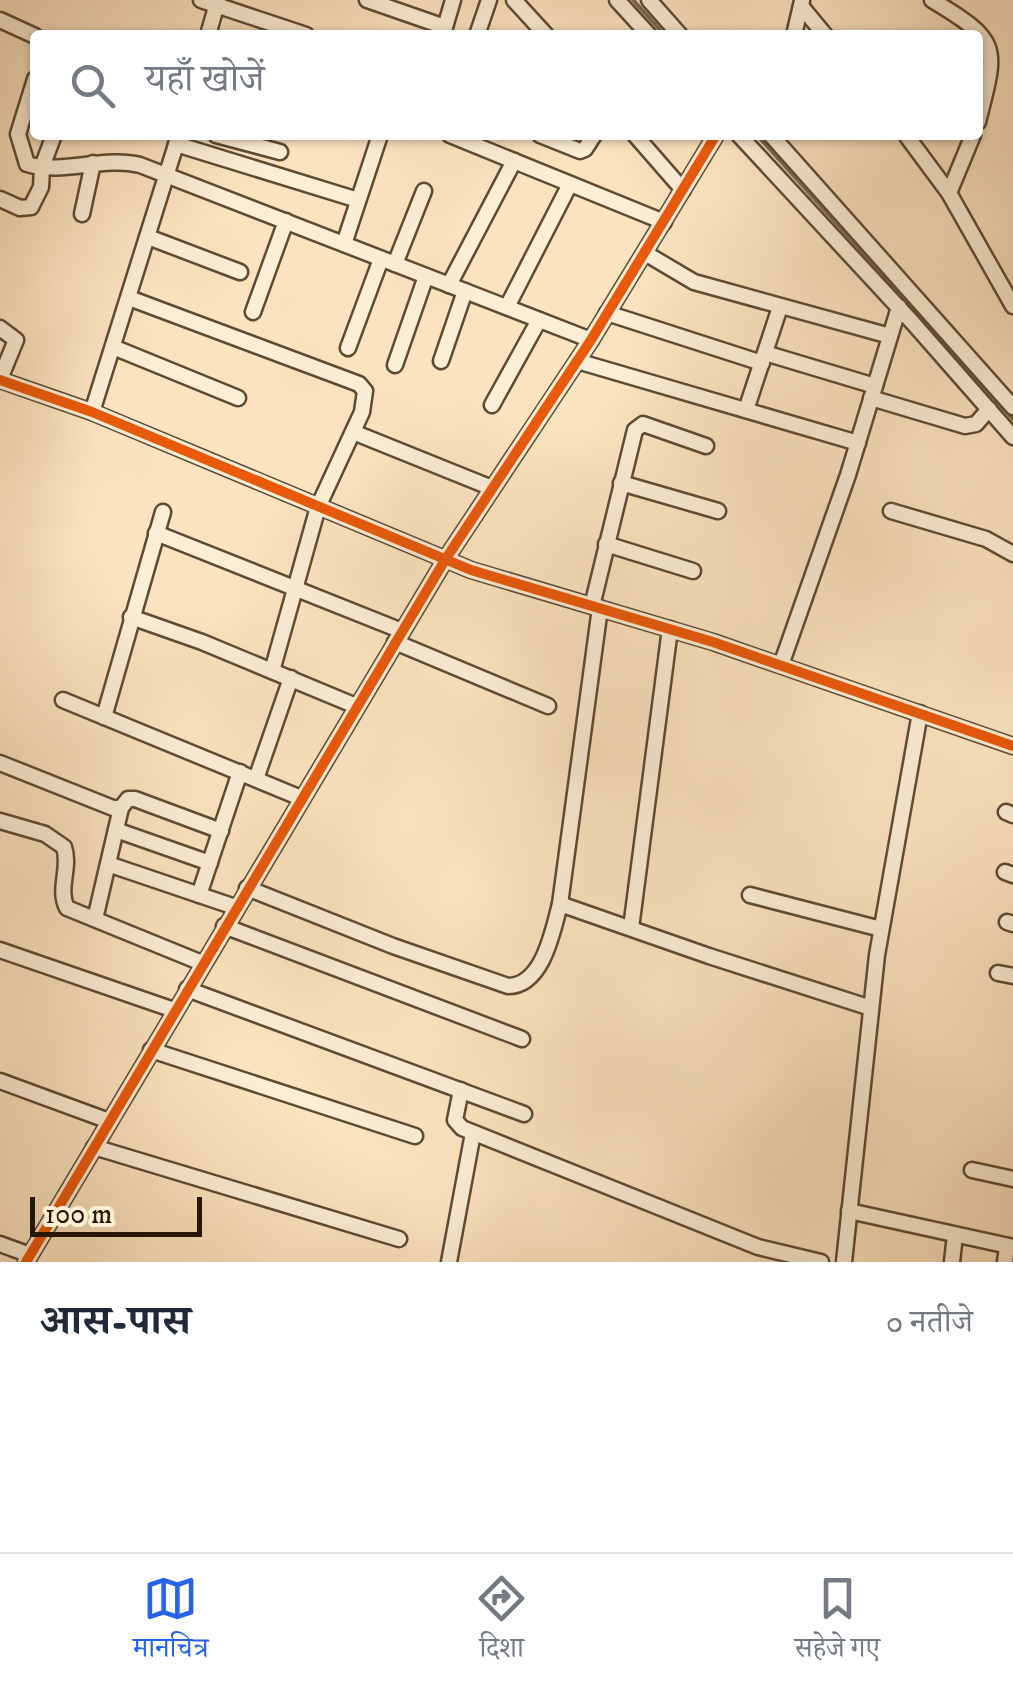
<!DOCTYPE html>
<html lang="hi">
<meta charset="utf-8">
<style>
:root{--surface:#fff;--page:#f6f6f7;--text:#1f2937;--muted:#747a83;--line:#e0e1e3;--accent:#2563eb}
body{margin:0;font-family:"IM FELL DW Pica","Noto Serif Devanagari",serif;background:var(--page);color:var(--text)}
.scale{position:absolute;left:30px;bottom:25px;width:172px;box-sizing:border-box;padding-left:10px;border:5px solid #291706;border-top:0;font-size:28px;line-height:35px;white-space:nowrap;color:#291706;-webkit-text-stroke:8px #fcedd5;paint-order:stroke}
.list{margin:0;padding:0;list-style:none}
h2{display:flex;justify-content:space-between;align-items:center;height:130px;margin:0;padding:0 40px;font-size:42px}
h2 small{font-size:32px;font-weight:400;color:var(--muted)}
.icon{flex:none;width:55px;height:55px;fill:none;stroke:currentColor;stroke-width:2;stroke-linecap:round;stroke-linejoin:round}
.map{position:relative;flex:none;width:1013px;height:1262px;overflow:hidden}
.search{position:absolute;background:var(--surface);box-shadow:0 2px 8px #0004;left:30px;right:30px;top:30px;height:110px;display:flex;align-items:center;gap:25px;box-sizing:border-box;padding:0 35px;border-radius:10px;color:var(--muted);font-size:38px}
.sheet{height:290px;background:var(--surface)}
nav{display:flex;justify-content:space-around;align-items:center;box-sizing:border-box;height:140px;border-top:2px solid var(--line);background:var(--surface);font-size:28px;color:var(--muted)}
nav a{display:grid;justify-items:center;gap:5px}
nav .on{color:var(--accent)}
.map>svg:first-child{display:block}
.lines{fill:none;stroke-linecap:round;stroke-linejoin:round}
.stream{stroke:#7c684f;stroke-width:4}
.minor-casing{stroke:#5e4a34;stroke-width:19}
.minor{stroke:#fcedd5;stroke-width:14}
.cycleway-casing{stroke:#fcedd5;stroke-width:16}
.cycleway{stroke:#e8590c;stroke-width:10}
</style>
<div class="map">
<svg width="1013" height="1262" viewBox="0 0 1013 1262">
<rect width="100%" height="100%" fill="#fbe3bf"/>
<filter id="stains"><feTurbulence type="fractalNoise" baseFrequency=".002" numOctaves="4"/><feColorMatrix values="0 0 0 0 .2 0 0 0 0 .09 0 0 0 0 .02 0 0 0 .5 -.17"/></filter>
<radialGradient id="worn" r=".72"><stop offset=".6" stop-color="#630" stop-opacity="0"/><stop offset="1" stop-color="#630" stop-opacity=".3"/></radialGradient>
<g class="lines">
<g class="stream">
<path d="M 633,0 L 665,35"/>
<path d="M 757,135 L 1013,419"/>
</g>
<defs>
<g id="minor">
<path d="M 201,0 L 306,35"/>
<path d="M 367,0 L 445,27"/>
<path d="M 514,0 L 546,35"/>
<path d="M 617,0 L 649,35"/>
<path d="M 649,0 L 680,35"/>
<path d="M 932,0 C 1002,42 997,47 978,122"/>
<path d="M 801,6 L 825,35"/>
<path d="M 0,20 L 35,36"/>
<path d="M 443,34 L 453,0"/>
<path d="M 208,35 L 218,0"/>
<path d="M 477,35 L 489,0"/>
<path d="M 794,35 L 802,1"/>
<path d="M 35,79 L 18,134 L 27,164 C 63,175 103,156 140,165 L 591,340"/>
<path d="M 216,135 L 280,152"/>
<path d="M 450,135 L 664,222"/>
<path d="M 540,135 L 580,151 L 585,149 L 594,135"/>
<path d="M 635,135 L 683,190"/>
<path d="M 739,135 L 913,323 L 1013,437"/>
<path d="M 771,135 L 1013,407"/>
<path d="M 906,135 L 949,193 L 1013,306"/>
<path d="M 176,144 L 358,200"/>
<path d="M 949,193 L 973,135"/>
<path d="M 0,199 L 20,208 L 31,207 L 41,187 L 42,167 L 54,135"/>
<path d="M 82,214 L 93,163"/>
<path d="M 148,237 L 240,272"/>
<path d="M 344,244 L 380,135"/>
<path d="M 645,253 L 694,282 L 890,336"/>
<path d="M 395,264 L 424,191"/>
<path d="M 449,285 L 514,161"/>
<path d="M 129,298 L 359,384 L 365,391 L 362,412 L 318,507 L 272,671"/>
<path d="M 507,307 L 570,184"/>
<path d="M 253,312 L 286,221"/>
<path d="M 607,313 L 762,363"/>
<path d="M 0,328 L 16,340 L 0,379"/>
<path d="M 113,347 L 238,398"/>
<path d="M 348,348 L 381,259"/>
<path d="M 765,353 L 875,386"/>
<path d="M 441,361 L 465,291"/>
<path d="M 577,361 L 858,443"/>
<path d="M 395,365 L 426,276"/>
<path d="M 0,380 L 92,412 L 471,570 L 713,642 L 1013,746"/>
<path d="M 871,398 L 965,426 L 976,424 L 989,409"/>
<path d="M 492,405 L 539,320"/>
<path d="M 746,410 L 780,307"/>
<path d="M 92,412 L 179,135"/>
<path d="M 353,432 L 492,488"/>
<path d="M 621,483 L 718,511"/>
<path d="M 891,511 L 986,539 L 1013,554"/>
<path d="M 156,533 L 402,631"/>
<path d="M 606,544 L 693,571"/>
<path d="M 592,606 L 635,430 L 643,424 L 706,446"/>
<path d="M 131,617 L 202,642 L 356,706"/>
<path d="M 395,642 L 548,706"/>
<path d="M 781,665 L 848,475 L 899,307"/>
<path d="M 63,700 L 301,798"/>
<path d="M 104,717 L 163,512"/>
<path d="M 0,763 L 113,808 L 121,808 L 128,799 L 135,799 L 221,831"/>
<path d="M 256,779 L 291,678"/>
<path d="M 1006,812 L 1013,815"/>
<path d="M 0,821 L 45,834 L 64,847 C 71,868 57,889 67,908 L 202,963"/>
<path d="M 116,830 L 210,863"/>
<path d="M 108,864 L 235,907"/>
<path d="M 1005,872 L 1013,875"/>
<path d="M 247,888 L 393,946 L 508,986 C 543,986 553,930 560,904 L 600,608"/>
<path d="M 199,895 L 240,772"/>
<path d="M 750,895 L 881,929"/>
<path d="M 560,904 L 709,956 L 871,1008"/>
<path d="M 95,919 L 121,808"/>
<path d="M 1007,922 L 1013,924"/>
<path d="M 224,926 L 522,1039"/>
<path d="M 631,928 L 670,629"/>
<path d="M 0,950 L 174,1010"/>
<path d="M 998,973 L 1013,976"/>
<path d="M 187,989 L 524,1114"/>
<path d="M 151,1050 L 415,1136"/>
<path d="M 0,1081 L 109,1121"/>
<path d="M 461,1090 L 455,1120 L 462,1128 L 758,1247 L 821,1262"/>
<path d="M 94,1147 L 399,1239"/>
<path d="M 972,1170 L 1013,1179"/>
<path d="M 849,1211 L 1013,1247"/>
<path d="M 0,1244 L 30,1255"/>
<path d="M 26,1262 L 445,560 L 591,340 L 716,135"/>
<path d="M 449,1262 L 473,1133"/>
<path d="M 844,1262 L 877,955 L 920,713"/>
<path d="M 952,1262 L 955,1235"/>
<path d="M 1005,1262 L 1007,1246"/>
</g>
</defs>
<use href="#minor" class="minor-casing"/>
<use href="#minor" class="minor"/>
<defs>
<g id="cycleway">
<path d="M 0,380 L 92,412 L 471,570 L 713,642 L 1013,746"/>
<path d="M 26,1262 L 445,560 L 591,340 L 716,135"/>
</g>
</defs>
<use href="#cycleway" class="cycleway-casing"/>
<use href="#cycleway" class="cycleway"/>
</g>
<rect width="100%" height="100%" filter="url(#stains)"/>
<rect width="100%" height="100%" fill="url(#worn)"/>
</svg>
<div class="scale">100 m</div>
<div class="search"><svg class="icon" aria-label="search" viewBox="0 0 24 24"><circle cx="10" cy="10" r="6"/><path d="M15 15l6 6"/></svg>यहाँ खोजें</div>
</div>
<section class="sheet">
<h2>आस-पास<small>0 नतीजे</small></h2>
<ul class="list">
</ul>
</section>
<nav>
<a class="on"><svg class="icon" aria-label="map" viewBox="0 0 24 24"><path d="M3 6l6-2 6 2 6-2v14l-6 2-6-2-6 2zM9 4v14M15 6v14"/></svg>मानचित्र</a>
<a><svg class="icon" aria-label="directions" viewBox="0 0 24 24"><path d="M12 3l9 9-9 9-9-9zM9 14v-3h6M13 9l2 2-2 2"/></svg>दिशा</a>
<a><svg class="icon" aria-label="saved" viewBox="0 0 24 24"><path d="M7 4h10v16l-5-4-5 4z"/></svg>सहेजे गए</a>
</nav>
